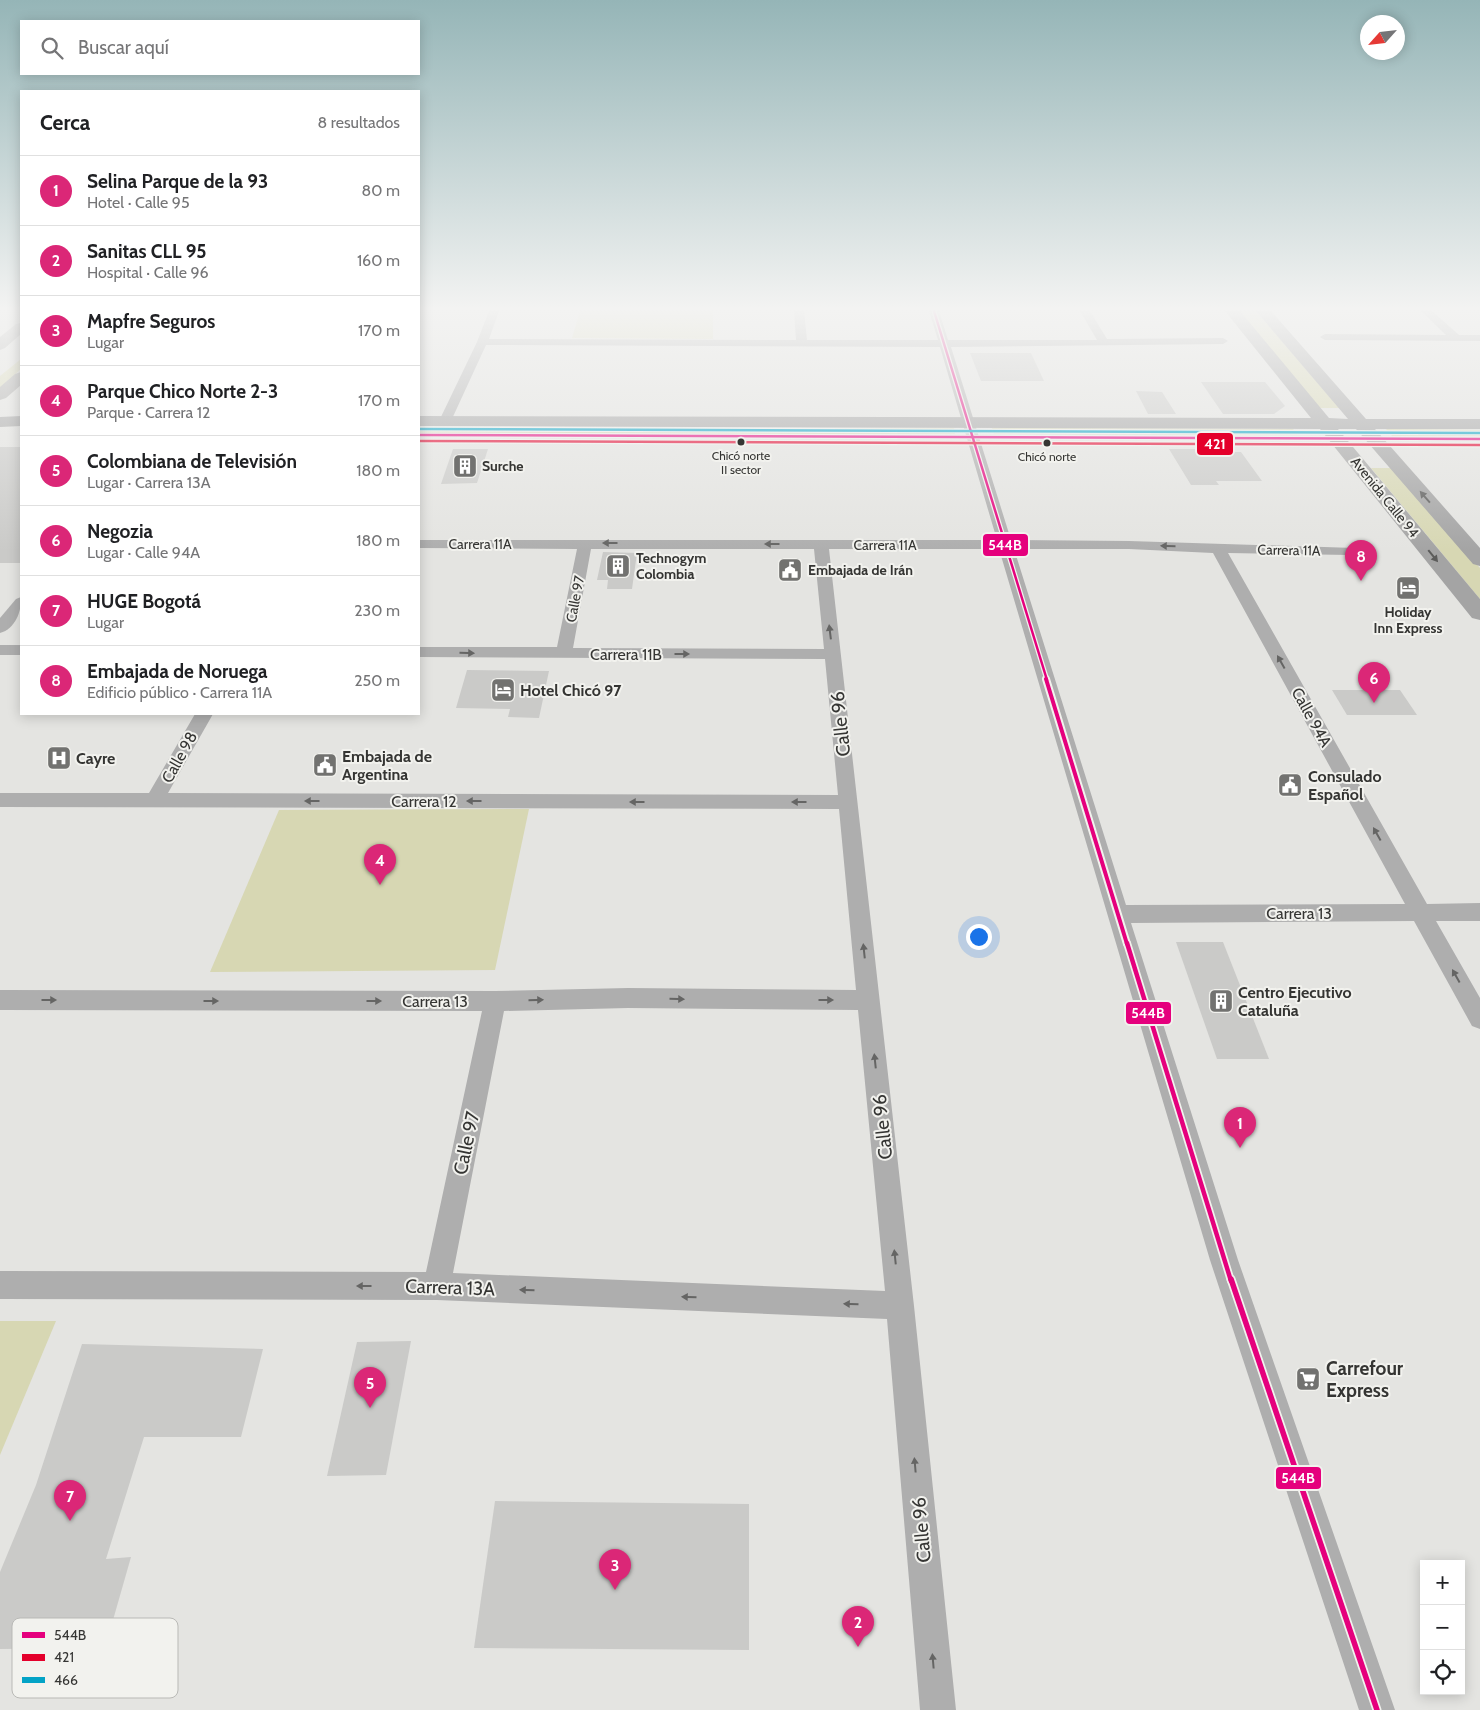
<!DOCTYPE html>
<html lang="es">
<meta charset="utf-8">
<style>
:root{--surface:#fff;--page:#f6f6f6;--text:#202124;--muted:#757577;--line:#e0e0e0;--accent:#db2777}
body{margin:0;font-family:Cabin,sans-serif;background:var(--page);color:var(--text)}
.controls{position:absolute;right:15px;bottom:15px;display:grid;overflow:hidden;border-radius:0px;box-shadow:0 2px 12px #0003}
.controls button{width:45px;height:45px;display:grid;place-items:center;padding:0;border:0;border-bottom:1px solid var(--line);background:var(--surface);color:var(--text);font:25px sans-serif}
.compass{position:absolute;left:1360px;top:15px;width:45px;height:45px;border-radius:50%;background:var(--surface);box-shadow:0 2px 12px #0003;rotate:243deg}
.you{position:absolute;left:978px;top:936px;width:18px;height:18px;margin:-12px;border:4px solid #fff;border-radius:50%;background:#1a73e8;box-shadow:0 0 0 8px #1a73e833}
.badge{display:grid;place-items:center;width:32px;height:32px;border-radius:50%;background:var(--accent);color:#fff;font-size:16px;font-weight:700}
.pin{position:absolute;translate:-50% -41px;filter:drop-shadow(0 1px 2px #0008)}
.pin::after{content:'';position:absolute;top:26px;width:18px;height:15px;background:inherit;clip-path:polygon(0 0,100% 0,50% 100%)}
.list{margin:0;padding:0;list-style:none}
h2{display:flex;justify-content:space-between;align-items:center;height:65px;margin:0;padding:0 20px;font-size:21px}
h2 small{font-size:16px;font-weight:400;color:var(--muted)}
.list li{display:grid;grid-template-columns:32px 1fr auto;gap:15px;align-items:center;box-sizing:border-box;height:70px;padding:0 20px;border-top:1px solid var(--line)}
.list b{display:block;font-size:19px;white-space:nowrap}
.list p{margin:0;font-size:16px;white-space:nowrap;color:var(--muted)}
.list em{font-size:16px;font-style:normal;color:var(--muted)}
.icon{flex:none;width:28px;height:28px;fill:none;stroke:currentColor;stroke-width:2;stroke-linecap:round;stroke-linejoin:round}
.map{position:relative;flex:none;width:1480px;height:1710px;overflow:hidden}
.search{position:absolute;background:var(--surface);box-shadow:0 2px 12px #0003;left:20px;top:20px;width:400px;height:55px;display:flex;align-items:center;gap:12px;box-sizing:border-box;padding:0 18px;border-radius:0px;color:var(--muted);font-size:19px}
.panel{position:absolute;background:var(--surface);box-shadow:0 2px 12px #0003;left:20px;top:90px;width:400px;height:625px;border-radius:0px}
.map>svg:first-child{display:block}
.green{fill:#d7d7b3}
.building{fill:#cacac8}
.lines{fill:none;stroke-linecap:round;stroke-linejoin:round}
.street{fill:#aeaeae;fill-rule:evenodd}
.secondary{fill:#a4a4a4;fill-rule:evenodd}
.primary{fill:#a8a7a6;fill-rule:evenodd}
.bus-1-far3-casing{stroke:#f2f2ee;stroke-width:5}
.bus-1-far2-casing{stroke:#f2f2ee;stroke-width:8}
.bus-1-far1-casing{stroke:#f2f2ee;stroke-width:8}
.bus-1-casing{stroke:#f2f2ee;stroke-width:9}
.bus-2-casing{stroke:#f2f2ee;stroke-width:5}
.bus-3-casing{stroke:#f2f2ee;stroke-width:5}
.bus-1-far3{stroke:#e5007d;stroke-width:2.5}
.bus-1-far2{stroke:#e5007d;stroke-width:4}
.bus-1-far1{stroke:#e5007d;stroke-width:4.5}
.bus-1{stroke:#e5007d;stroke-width:5.5}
.bus-2{stroke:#e4002b;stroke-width:2.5}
.bus-3{stroke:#03a3c6;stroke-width:2.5}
.oneway{fill:#5c5c5b}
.oneway2{fill:#656564}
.bus-dot{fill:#353533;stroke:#f2f2ee;stroke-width:2}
.labels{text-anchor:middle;stroke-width:4;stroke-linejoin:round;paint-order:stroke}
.far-bus-label{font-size:12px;fill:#353533;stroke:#f2f2ee}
.far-poi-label{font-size:14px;font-weight:bold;fill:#353533;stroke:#f2f2ee;text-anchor:start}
.far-street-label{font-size:14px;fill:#353533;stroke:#f2f2ee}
.street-label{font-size:16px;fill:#353533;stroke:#f2f2ee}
.poi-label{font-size:16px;font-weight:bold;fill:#353533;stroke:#f2f2ee;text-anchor:start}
.near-street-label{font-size:19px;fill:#353533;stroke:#f2f2ee}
.near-poi-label{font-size:19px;font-weight:bold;fill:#353533;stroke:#f2f2ee;text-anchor:start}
.key{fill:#f2f2ee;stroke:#b9b9b6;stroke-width:1}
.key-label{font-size:14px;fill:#353533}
.line-badge{stroke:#f2f2ee;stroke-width:2}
.badge-label{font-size:14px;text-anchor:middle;font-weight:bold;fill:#fff}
</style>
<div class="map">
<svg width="1480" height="1710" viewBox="0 0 1480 1710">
<rect width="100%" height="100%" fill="#e4e4e1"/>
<g class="green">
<path d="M 580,311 L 713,311 L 713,339 L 572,338 Z"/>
<path d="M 1238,311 L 1256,311 L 1339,408 L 1318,408 Z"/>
<path d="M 21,359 L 21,369 L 0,388 L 0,376 Z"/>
<path d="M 419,428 L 954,428 L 955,434 L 419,433 Z"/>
<path d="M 992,428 L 1293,429 L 1298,435 L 994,434 Z"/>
<path d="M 1386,429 L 1480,430 L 1480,436 L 1392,436 Z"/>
<path d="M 1371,468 L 1394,468 L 1480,568 L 1480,599 Z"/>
<path d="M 529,809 L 495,970 L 210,972 L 279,810 Z"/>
<path d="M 0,1321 L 56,1321 L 0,1455 Z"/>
</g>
<g class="building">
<path d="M 970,353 L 1031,353 L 1044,381 L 981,381 Z"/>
<path d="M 1201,382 L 1265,382 L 1285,406 L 1274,414 L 1223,414 Z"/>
<path d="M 1136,391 L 1162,392 L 1176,414 L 1148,414 Z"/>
<rect x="0" y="447" width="21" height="116"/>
<path d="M 453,449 L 488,449 L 477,483 L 441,484 Z"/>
<path d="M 1169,449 L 1196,449 L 1198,452 L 1241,452 L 1262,481 L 1216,481 L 1219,485 L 1191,485 Z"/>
<path d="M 603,552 L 637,553 L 632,589 L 607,589 L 608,580 L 597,580 Z"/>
<path d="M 467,670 L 549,671 L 539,718 L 508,717 L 510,709 L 456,708 Z"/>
<path d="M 1332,690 L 1400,690 L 1417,715 L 1347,715 Z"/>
<path d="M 1176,942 L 1223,942 L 1269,1059 L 1217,1059 Z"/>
<path d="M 411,1341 L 386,1475 L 327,1476 L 357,1342 Z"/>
<path d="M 82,1344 L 263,1349 L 241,1437 L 144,1437 L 106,1559 L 131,1557 L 105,1648 L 0,1649 L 0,1572 L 36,1485 Z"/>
<path d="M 495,1501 L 749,1504 L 749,1650 L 474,1648 Z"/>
</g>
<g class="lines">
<g class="street">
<path d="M 489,311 L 499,311 L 489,339 L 796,340 L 794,311 L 804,311 L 807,340 L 938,340 L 929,311 L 939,311 L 948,340 L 1097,340 L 1080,311 L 1090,311 L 1107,339 L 1223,338 L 1228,341 L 1223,344 L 951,347 L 1011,540 L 1129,541 L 1355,548 L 1357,551 L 1355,554 L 1350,555 L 1228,553 L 1427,904 L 1480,903 L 1480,921 L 1436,921 L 1480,998 L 1480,1029 L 1472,1026 L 1414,921 L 1131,923 L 1238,1260 L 1395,1710 L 1359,1710 L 1210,1260 L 999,549 L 829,549 L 914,1306 L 956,1710 L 920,1710 L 887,1319 L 437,1300 L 0,1299 L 0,1271 L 426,1272 L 482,1011 L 0,1010 L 0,990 L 495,991 L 628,988 L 856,990 L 839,809 L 0,807 L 0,793 L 149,793 L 195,714 L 213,714 L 168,793 L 838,795 L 825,659 L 419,657 L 419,647 L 557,647 L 577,549 L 419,548 L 419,540 L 997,540 L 940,347 L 486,345 L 451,421 L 445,425 L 441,424 L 439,421 L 477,342 ZM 591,549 L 814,549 L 824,649 L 573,648 ZM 1014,549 L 1129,549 L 1213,553 L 1405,904 L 1126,905 ZM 628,1008 L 858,1010 L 885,1291 L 453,1273 L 504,1011 Z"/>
<path d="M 1421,311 L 1432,311 L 1459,335 L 1480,335 L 1480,341 L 1325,340 L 1320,337 L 1325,334 L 1446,335 Z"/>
<path d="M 21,597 C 22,611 15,629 0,633 L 0,618 L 16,599 Z"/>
<rect x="0" y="645" width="21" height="10"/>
</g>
<g class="secondary">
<path d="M 1225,311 L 1240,311 L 1329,418 L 1348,419 L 1256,311 L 1271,311 L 1366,419 L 1480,419 L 1480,429 L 1375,429 L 1480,548 L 1480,566 L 1473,564 L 1356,429 L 1338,429 L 1480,599 L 1480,620 L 1472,618 L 1320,429 L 419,426 L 419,416 L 1311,418 Z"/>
<path d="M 21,416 L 21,426 L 0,427 L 0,417 Z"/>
</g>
<g class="primary">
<path d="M 21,323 L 21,334 L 5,348 L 0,350 L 0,337 L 16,324 Z"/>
<path d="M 21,372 L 21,385 L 6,398 L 0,400 L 0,387 L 15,374 Z"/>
</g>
<defs>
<g id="bus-1-far3">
<path d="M 934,311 L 1047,680"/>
<path d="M 419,435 L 1480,439"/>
</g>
<path id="bus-1-far2" d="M 1046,679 L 1127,944"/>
<path id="bus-1-far1" d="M 1127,943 L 1231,1281"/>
<path id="bus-1" d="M 1231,1279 L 1377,1710"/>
<path id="bus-2" d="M 419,441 L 1480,445"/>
<path id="bus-3" d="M 419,429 L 1480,433"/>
</defs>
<use href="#bus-1-far3" class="bus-1-far3-casing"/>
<use href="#bus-1-far2" class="bus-1-far2-casing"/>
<use href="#bus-1-far1" class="bus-1-far1-casing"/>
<use href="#bus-1" class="bus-1-casing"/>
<use href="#bus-2" class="bus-2-casing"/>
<use href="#bus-3" class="bus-3-casing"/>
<use href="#bus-1-far3" class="bus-1-far3"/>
<use href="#bus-1-far2" class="bus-1-far2"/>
<use href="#bus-1-far1" class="bus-1-far1"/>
<use href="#bus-1" class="bus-1"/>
<use href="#bus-2" class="bus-2"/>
<use href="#bus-3" class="bus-3"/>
</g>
<defs><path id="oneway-solid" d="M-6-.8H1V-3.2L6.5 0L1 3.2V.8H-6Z" transform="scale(1.25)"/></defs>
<g class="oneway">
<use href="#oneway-solid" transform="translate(1425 497) rotate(-131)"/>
<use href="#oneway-solid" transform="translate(1433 556) rotate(51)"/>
</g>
<g class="oneway2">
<use href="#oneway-solid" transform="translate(610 543) rotate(-180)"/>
<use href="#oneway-solid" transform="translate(772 544) rotate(-180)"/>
<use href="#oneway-solid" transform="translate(1168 546) rotate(-179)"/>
<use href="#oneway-solid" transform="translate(830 632) rotate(-97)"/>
<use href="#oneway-solid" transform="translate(467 653) rotate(1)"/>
<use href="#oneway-solid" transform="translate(682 654)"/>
<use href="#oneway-solid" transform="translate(1281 662) rotate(-119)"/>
<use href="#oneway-solid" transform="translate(312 801) rotate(-180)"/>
<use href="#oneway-solid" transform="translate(474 801) rotate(-180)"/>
<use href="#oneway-solid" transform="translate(637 802) rotate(-180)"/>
<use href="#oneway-solid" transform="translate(799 802) rotate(-180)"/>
<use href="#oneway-solid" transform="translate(1377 834) rotate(-119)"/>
<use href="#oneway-solid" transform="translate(864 951) rotate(-96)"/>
<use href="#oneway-solid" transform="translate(1456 976) rotate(-119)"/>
<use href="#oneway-solid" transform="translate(677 999) rotate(1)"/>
<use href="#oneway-solid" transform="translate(49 1000)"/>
<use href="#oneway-solid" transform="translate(536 1000) rotate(-1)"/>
<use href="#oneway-solid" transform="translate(826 1000)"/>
<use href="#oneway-solid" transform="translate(211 1001)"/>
<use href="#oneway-solid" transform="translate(374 1001)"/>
<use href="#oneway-solid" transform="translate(875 1061) rotate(-96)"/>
<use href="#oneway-solid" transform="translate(895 1257) rotate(-96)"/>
<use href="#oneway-solid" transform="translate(364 1286) rotate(-180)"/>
<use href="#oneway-solid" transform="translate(527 1290) rotate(-178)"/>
<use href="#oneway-solid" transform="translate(689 1297) rotate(-178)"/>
<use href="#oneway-solid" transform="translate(851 1304) rotate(-178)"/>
<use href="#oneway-solid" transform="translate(915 1465) rotate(-95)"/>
<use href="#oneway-solid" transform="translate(933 1661) rotate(-95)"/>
</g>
<linearGradient id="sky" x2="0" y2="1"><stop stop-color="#95b5b7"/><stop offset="0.56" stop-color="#f3f3f2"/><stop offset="1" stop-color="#f3f3f2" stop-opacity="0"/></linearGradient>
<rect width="1480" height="551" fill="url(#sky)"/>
<defs>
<symbol id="building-square" viewBox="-11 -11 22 22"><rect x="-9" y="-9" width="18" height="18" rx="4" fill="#727270" stroke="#f2f2ee"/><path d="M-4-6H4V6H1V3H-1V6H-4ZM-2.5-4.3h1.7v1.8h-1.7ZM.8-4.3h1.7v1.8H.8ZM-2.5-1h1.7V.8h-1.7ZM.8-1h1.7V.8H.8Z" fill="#fff"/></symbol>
<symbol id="civic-square" viewBox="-11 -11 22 22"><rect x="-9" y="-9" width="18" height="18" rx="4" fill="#727270" stroke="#f2f2ee"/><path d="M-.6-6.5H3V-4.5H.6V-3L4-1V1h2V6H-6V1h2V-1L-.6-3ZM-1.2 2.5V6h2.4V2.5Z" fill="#fff"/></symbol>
<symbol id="hotel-square" viewBox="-11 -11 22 22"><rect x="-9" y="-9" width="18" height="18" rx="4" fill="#727270" stroke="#f2f2ee"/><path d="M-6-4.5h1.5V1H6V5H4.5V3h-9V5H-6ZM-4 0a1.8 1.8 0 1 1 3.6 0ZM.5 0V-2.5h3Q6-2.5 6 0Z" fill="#fff"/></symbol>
<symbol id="hospital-square" viewBox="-11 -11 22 22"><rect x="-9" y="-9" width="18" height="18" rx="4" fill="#727270" stroke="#f2f2ee"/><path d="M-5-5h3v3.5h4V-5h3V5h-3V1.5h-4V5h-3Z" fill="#fff"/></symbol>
<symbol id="supermarket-square" viewBox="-11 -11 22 22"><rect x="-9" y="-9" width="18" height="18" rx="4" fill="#727270" stroke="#f2f2ee"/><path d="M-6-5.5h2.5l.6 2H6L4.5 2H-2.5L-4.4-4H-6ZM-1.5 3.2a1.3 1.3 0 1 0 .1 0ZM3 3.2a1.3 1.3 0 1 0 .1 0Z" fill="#fff"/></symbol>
</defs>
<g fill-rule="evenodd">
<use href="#building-square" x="451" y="452" width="28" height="28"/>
<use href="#building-square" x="604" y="552" width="28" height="28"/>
<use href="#civic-square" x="776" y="556" width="28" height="28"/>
<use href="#hotel-square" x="1394" y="574" width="28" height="28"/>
<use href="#hotel-square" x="489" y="676" width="28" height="28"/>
<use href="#hospital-square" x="45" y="744" width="28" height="28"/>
<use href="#civic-square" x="311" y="751" width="28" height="28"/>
<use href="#civic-square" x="1276" y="771" width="28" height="28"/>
<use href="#building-square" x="1207" y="987" width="28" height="28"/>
<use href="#supermarket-square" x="1294" y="1365" width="28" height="28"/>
</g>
<g class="bus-dot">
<circle cx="741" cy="442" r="4.5"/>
<circle cx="1047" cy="443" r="4.5"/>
</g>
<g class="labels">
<g class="far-bus-label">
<text x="741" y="460">Chicó norte<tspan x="741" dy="14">II sector</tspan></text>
<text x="1047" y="461">Chicó norte</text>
</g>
<g class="far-poi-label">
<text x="482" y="471">Surche</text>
<text x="636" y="563">Technogym<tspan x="636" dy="16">Colombia</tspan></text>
<text x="808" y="575">Embajada de Irán</text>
<text x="1408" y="617" text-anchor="middle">Holiday<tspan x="1408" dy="16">Inn Express</tspan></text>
</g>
<g class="far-street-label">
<text transform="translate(1385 497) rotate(51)" y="5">Avenida Calle 94</text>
<text x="480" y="549">Carrera 11A</text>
<text x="885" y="550">Carrera 11A</text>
<text transform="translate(1289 550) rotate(1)" y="5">Carrera 11A</text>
<text transform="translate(575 599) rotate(-79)" y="5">Calle 97</text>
</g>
<g class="street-label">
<text x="626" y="660">Carrera 11B</text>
<text transform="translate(1312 717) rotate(61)" y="6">Calle 94A</text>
<text transform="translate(179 757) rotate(-61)" y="6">Calle 98</text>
<text x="424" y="807">Carrera 12</text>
<text x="1299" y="919">Carrera 13</text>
<text x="435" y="1007">Carrera 13</text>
</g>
<g class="poi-label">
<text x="520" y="696">Hotel Chicó 97</text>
<text x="342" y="762">Embajada de<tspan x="342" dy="18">Argentina</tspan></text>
<text x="76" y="764">Cayre</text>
<text x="1308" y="782">Consulado<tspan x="1308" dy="18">Español</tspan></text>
<text x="1238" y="998">Centro Ejecutivo<tspan x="1238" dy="18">Cataluña</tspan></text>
</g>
<g class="near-street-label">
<text transform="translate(840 724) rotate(-96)" y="7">Calle 96</text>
<text transform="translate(882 1127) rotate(-96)" y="7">Calle 96</text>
<text transform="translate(466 1143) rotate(-78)" y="7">Calle 97</text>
<text transform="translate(450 1287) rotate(2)" y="7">Carrera 13A</text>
<text transform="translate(921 1530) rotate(-95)" y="7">Calle 96</text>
</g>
<g class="near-poi-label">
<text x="1326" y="1375">Carrefour<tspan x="1326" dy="22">Express</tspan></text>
</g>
</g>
<rect x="12" y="1618" width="166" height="80" rx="8" class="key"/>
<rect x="22" y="1632" width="23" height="6" fill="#e5007d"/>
<rect x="22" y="1654" width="23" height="7" fill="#e4002b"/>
<rect x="22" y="1677" width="23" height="6" fill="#03a3c6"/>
<g class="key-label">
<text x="54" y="1640">544B</text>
<text x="54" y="1662">421</text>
<text x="54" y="1685">466</text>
</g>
<g class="line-badge">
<rect x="1196" y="432" width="38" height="24" rx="5" fill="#e4002b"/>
<rect x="982" y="533" width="47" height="24" rx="5" fill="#e5007d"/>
<rect x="1125" y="1001" width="47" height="24" rx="5" fill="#e5007d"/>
<rect x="1275" y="1466" width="47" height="24" rx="5" fill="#e5007d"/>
</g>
<g class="badge-label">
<text x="1215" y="449">421</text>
<text x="1005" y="550">544B</text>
<text x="1148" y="1018">544B</text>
<text x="1298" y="1483">544B</text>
</g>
</svg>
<div class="controls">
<button>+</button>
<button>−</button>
<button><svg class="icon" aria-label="locate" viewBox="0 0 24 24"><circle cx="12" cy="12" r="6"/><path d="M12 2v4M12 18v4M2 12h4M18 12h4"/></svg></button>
</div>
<svg class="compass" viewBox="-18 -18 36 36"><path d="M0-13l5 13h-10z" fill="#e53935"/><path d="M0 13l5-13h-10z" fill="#757577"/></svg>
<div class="you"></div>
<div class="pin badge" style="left:1240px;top:1148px">1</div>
<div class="pin badge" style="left:858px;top:1647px">2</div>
<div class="pin badge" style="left:615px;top:1590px">3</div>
<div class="pin badge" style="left:380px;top:885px">4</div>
<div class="pin badge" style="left:370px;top:1408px">5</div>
<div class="pin badge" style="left:1374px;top:703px">6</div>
<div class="pin badge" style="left:70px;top:1521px">7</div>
<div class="pin badge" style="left:1361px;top:581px">8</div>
<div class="search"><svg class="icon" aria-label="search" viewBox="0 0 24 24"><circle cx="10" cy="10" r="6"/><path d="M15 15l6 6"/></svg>Buscar aquí</div>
<section class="panel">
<h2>Cerca<small>8 resultados</small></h2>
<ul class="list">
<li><span class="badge">1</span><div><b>Selina Parque de la 93</b><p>Hotel · Calle 95</p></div><em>80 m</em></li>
<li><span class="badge">2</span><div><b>Sanitas CLL 95</b><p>Hospital · Calle 96</p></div><em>160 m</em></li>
<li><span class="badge">3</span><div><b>Mapfre Seguros</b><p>Lugar</p></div><em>170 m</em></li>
<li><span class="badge">4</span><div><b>Parque Chico Norte 2-3</b><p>Parque · Carrera 12</p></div><em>170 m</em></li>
<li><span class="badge">5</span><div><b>Colombiana de Televisión</b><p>Lugar · Carrera 13A</p></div><em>180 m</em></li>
<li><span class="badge">6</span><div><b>Negozia</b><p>Lugar · Calle 94A</p></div><em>180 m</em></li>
<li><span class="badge">7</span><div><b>HUGE Bogotá</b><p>Lugar</p></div><em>230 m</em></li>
<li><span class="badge">8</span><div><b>Embajada de Noruega</b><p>Edificio público · Carrera 11A</p></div><em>250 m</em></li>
</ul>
</section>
</div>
